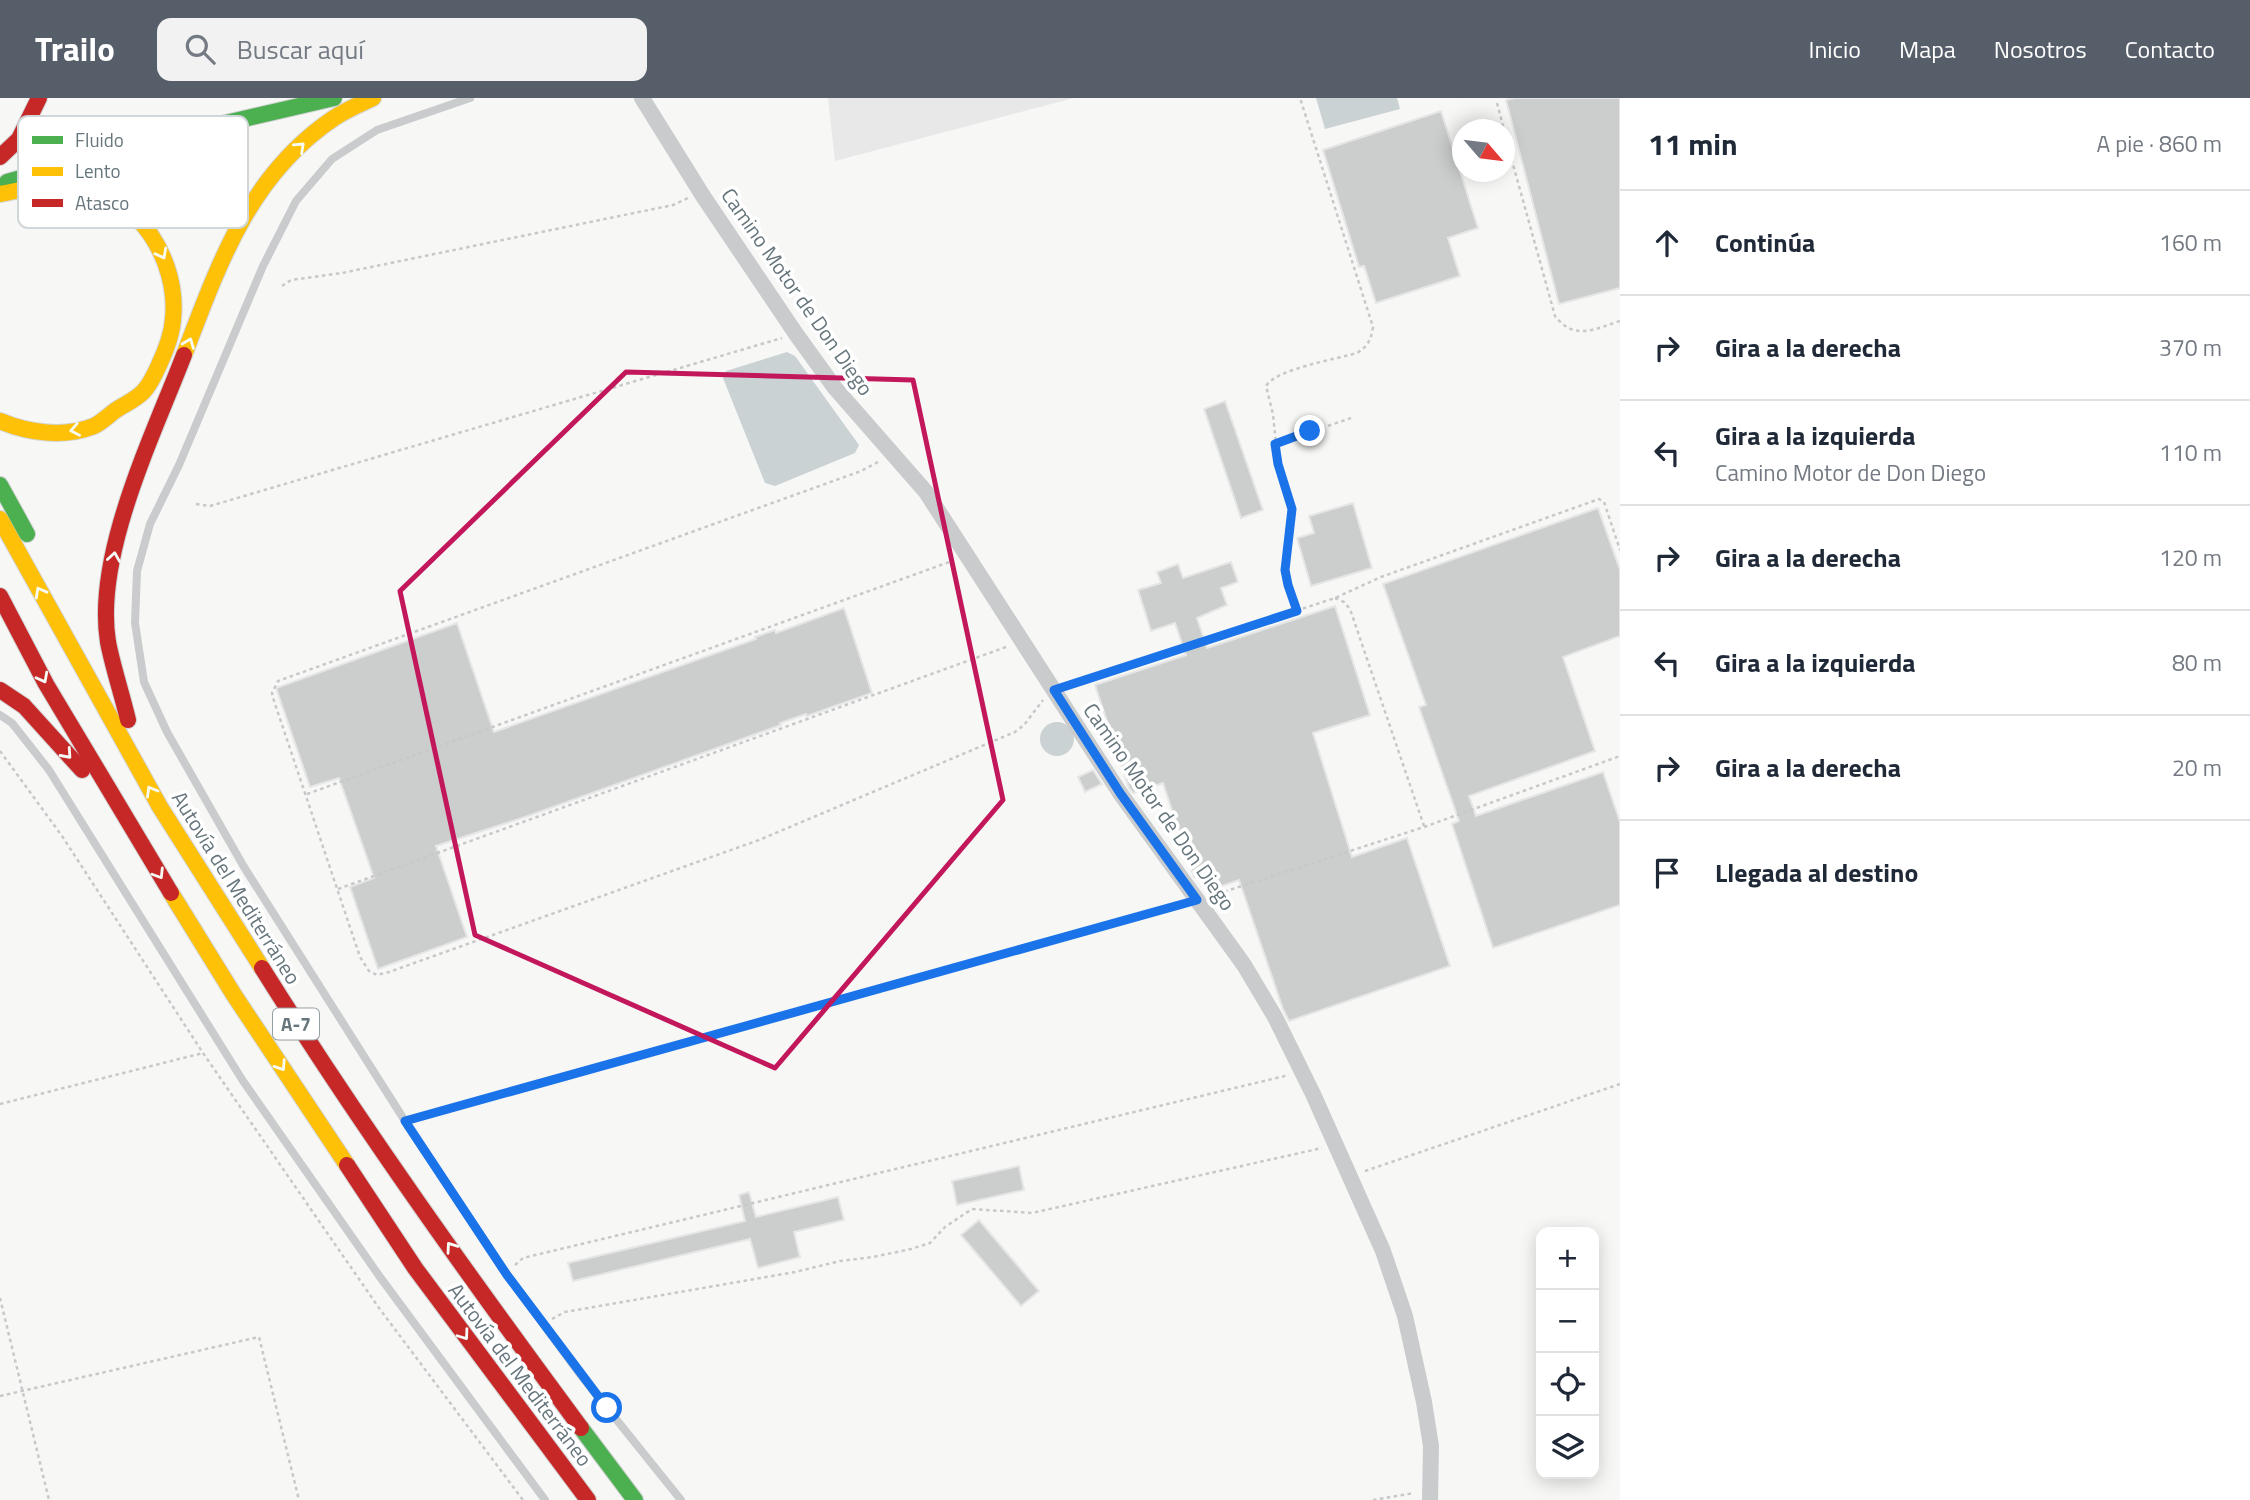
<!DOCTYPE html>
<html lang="es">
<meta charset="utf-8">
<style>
:root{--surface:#fff;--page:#f2f2f3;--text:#1f2937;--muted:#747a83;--line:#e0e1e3;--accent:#565f69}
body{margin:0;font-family:"Titillium Web",sans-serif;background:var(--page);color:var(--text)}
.controls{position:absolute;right:21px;bottom:21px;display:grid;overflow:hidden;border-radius:14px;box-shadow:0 4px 18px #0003}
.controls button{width:63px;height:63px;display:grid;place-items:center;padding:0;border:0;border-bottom:2px solid var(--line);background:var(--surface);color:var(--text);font:35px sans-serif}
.compass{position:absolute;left:1452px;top:21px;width:63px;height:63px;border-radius:50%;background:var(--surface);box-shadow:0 4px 18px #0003;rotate:118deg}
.stop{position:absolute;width:21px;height:21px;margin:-16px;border:5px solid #1a73e8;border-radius:50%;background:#fff}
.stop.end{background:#1a73e8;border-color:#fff;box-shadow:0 2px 7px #0008}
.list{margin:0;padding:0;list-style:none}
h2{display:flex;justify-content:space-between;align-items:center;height:91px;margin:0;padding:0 28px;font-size:30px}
h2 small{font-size:23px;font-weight:400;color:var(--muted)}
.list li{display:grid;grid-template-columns:46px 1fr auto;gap:21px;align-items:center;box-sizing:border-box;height:105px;padding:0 28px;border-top:2px solid var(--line)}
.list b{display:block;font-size:26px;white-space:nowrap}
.list p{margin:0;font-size:23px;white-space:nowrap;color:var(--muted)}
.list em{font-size:23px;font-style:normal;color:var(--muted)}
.icon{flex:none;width:38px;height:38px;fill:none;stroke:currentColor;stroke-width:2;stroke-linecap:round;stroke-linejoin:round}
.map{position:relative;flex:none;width:1620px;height:1402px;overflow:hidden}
header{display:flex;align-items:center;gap:42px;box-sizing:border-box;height:98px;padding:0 35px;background:var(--accent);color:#fff}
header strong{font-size:33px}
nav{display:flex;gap:38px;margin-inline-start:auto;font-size:24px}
.search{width:490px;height:63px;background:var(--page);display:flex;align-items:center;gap:18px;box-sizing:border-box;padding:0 24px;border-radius:14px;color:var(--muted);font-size:26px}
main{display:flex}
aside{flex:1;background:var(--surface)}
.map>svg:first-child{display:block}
.built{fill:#e7e8e7}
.water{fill:#cad2d4}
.building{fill:#cccece;stroke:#e6e6e6;stroke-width:2}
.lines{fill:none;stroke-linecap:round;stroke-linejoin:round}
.fast-casing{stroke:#d2d3d3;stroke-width:18}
.slow-casing{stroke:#d2d3d3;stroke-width:18}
.jam-casing{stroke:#d2d3d3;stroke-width:18}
.path{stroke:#c7c8c9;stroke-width:2.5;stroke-dasharray:3.5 3.5;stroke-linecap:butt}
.lane{stroke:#c9cbcc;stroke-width:8}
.street{stroke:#c9cbcc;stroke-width:16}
.fast{stroke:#4caf50;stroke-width:16}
.slow{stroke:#ffc107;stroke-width:16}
.jam{stroke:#c62828;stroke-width:16}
.oneway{stroke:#f6fbf6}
.route{stroke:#1a73e8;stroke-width:9}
.marked{fill:none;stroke:#c2185b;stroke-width:5;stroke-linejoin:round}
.labels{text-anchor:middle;stroke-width:7;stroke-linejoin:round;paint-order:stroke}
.shield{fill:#fff;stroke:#949ea3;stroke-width:2}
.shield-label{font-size:19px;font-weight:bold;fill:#66757c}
.street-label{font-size:21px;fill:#66757c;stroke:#fff}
.key{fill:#fff;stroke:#d1d6d8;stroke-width:2}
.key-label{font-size:19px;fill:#66757c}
</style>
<header>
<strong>Trailo</strong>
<div class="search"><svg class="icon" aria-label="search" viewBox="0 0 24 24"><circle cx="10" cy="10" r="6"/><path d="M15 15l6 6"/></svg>Buscar aquí</div>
<nav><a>Inicio</a><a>Mapa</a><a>Nosotros</a><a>Contacto</a></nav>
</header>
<main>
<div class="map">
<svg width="1620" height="1402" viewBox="0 0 1620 1402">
<rect width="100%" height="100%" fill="#f7f7f6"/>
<path class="built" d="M 828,0 L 1074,0 L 835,63 Z"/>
<g class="water">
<path d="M 1316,0 L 1397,0 L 1400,11 L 1325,31 Z"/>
<path d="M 787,254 L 795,258 L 859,347 L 855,355 L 775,388 L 765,385 L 723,280 L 726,273 Z"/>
<circle cx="1057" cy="641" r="17"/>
</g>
<g class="building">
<path d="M 1515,0 L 1620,0 L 1620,190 L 1559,206 L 1506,2 Z"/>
<path d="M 1441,13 L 1478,130 L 1448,140 L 1460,178 L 1376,205 L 1364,168 L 1359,169 L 1323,52 Z"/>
<path d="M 1225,303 L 1263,412 L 1241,420 L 1204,311 Z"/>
<path d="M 1353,405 L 1372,470 L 1311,488 L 1297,440 L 1314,435 L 1309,418 Z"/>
<path d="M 1598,410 L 1620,472 L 1620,538 L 1563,559 L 1595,653 L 1469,698 L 1476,718 L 1603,674 L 1620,724 L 1620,807 L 1493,850 L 1452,726 L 1459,723 L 1419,609 L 1426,607 L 1383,486 Z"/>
<path d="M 1231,464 L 1238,484 L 1221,490 L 1227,507 L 1197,520 L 1207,550 L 1335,508 L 1370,617 L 1313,635 L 1352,759 L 1407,740 L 1450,868 L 1289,923 L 1283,911 L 1239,782 L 1213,791 L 1206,775 L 1194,779 L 1163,685 L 1133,695 L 1129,690 L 1095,587 L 1186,557 L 1175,525 L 1151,533 L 1138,492 L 1161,485 L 1157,474 L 1178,466 L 1183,480 Z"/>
<path d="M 844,510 L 872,595 L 807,618 L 806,616 L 780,625 L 781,627 L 528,718 L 436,748 L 467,839 L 378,871 L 350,789 L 374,780 L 339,680 L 310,689 L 276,590 L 457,525 L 494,634 L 756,541 L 755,539 L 775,532 L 776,535 Z"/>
<path d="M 1093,672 L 1102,686 L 1085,694 L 1078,679 Z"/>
<path d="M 1019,1068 L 1024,1092 L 957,1107 L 952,1083 Z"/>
<path d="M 749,1094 L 756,1119 L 838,1099 L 844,1122 L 794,1134 L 800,1159 L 758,1170 L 750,1141 L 573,1183 L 568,1165 L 745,1123 L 739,1097 Z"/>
<path d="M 979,1122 L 1039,1193 L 1021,1208 L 961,1137 Z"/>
</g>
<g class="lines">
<defs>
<g id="fast">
<path d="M 7,84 L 170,38 L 334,0"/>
<path d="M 0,387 L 27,436"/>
<path d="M 581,1330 L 635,1402"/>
</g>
<g id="slow">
<path d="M 0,96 C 26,91 53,84 80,89 C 139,99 179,163 173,221 C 172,237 166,252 159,267 C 155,276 150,287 143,294 C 135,302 125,306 116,312 C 109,317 102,324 94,328 C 64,340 29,335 0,323"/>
<path d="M 184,257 C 219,166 249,77 334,20 C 346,12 360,6 373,0"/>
<path d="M 0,421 L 160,709 L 262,870"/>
<path d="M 171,795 L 234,897 L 347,1067"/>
</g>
<g id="jam">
<path d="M 0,59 L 19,41 L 39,0"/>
<path d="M 0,498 L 46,586 L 171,795"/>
<path d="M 0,592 L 24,608 L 82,672"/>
<path d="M 128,622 C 122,596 113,570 108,544 C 94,457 153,338 184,257"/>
<path d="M 262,870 C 361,1028 470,1180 581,1330"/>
<path d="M 347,1067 L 415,1170 L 588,1402"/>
</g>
</defs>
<use href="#fast" class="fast-casing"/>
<use href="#slow" class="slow-casing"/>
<use href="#jam" class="jam-casing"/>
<g class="path">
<path d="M 1497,5 L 1504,32"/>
<path d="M 1504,34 L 1555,218 C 1574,243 1595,231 1620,223"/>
<path d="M 282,188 L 291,182 L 342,175 L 673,107 L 688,100"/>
<path d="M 1275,346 L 1351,320"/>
<path d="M 878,364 L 861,373 L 278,583 L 272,595 L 274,603 L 360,859 L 369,873 L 377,877 L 389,874 L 759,742 L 1015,634 L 1024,627 L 1043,602"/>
<path d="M 196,406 L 210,408 L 782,240"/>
<path d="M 1335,500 L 1344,504 L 1350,511 L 1424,728"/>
<path d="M 1297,513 L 1288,487 L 1285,472 L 1292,411 L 1278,366 L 1273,316 L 1266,288 C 1276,271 1337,261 1357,255 C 1368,248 1371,242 1373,229 L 1300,0"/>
<path d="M 1070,587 L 1335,500 L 1381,479 L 1599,401 L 1604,404 L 1620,452"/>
<path d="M 0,653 L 62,738 L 203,955 L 379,1210 L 523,1402"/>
<path d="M 307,696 L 952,463"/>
<path d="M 338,791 L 1006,549"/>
<path d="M 1211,798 L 1424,729 L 1620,658"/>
<path d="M 0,1006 L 203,955"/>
<path d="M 415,1020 L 1181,807"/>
<path d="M 1365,1073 L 1620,986"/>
<path d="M 515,1167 L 523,1160 L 1289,977"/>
<path d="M 0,1200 L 49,1402"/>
<path d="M 552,1221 L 565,1214 L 795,1174 L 840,1163 L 873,1159 L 911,1151 L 930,1145 L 945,1129 L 972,1111 L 1032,1115 L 1322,1050"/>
<path d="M 0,1298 L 259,1239 L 299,1402"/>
<path d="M 1373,1402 L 1414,1395"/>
</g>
<g class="lane">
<path d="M 470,0 L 377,32 L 332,61 L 296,103 L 263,168 L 179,367 L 150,426 L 137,473 L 135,525 L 144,584 L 167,634 L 244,769 L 405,1023 L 507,1177 L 579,1275 L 681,1402"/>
<path d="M 0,617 L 12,625 L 49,672 L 243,983 L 380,1179 L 545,1402"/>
</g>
<path class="street" d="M 642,0 L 703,98 L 796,236 L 835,290 L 926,394 L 1120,695 L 1244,867 L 1275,919 L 1313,996 L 1383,1153 L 1405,1218 L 1424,1304 L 1431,1348 L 1430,1402"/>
<use href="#fast" class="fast"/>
<use href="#slow" class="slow"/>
<use href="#jam" class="jam"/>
</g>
<defs><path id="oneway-chevron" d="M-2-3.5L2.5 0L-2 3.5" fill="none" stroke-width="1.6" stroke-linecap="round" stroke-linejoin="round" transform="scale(1.75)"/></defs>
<g class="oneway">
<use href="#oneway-chevron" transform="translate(300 49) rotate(-43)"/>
<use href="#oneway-chevron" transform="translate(162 156) rotate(62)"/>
<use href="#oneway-chevron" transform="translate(189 245) rotate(-69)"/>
<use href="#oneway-chevron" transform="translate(75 332) rotate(169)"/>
<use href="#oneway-chevron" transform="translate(114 459) rotate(-81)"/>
<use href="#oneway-chevron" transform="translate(40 494) rotate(-119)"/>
<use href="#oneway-chevron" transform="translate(43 580) rotate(62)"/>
<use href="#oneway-chevron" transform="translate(67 656) rotate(48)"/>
<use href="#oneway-chevron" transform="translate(151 693) rotate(-120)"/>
<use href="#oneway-chevron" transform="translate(159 776) rotate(58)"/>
<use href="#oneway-chevron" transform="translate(281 968) rotate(57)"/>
<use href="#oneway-chevron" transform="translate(451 1149) rotate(-125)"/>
<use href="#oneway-chevron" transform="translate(464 1237) rotate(54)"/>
</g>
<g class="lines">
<path class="route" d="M 607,1310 L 507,1177 L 405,1023 L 1197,802 L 1120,695 L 1054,592 L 1297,513 L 1288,487 L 1285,472 L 1292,411 L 1278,366 L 1275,346 L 1310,333"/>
</g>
<path class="marked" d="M 626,274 L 913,282 L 1003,702 L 775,970 L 475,837 L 400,493 Z"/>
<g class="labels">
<rect class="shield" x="273" y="910.5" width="46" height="31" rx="5"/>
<g class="shield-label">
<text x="296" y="933">A-7</text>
</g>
<g class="street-label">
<text transform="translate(797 194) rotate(55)" y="7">Camino Motor de Don Diego</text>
<text transform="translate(1159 709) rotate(55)" y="7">Camino Motor de Don Diego</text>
<text transform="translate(236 790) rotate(58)" y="7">Autovía del Mediterráneo</text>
<text transform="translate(520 1277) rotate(53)" y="7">Autovía del Mediterráneo</text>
</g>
</g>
<rect x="18" y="18" width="230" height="112" rx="10" class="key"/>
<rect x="32" y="38" width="31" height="8" fill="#4caf50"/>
<rect x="32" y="69" width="31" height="9" fill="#ffc107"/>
<rect x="32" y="101" width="31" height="8" fill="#c62828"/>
<g class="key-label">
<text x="75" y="49">Fluido</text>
<text x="75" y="80">Lento</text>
<text x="75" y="112">Atasco</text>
</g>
</svg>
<div class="controls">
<button>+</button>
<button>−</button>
<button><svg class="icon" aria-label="locate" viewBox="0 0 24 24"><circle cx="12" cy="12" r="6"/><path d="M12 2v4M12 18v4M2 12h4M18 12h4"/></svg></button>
<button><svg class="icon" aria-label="layers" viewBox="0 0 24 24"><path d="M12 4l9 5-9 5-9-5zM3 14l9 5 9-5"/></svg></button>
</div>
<svg class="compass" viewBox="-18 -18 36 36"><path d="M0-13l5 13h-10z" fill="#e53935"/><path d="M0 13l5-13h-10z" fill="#747a83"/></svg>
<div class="stop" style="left:607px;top:1310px"></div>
<div class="stop end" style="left:1310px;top:333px"></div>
</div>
<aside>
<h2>11 min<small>A pie · 860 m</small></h2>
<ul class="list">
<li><svg class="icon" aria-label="ahead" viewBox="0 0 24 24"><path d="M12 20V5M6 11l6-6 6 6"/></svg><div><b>Continúa</b></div><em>160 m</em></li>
<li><svg class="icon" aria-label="right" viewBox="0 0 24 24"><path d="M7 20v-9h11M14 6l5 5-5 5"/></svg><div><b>Gira a la derecha</b></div><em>370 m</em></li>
<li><svg class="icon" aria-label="left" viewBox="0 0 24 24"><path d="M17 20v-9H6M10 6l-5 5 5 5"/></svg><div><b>Gira a la izquierda</b><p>Camino Motor de Don Diego</p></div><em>110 m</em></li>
<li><svg class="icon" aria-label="right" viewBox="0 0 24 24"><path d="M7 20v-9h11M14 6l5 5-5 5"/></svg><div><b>Gira a la derecha</b></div><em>120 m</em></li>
<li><svg class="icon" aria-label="left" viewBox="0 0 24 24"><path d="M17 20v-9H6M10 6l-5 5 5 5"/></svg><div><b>Gira a la izquierda</b></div><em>80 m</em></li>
<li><svg class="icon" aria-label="right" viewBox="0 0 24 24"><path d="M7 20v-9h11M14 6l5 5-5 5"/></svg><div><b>Gira a la derecha</b></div><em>20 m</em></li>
<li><svg class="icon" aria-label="arrive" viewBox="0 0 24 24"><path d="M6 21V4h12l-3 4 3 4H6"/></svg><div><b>Llegada al destino</b></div></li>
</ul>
</aside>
</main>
